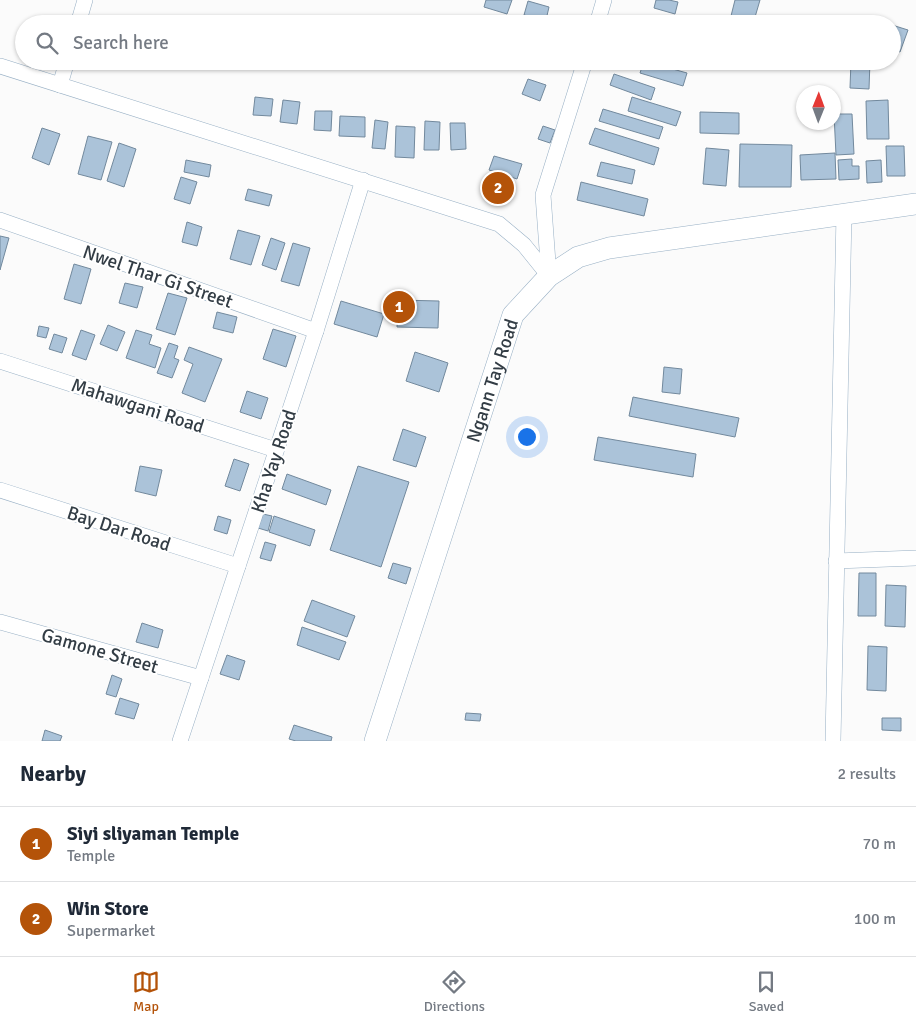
<!DOCTYPE html>
<style>
:root{--surface:#fff;--page:#f2f2f3;--text:#1f2937;--muted:#747a83;--line:#e0e1e3;--accent:#b45309}
body{margin:0;font-family:Signika,sans-serif;background:var(--page);color:var(--text)}
.compass{position:absolute;left:796px;top:85px;width:45px;height:45px;border-radius:50%;background:var(--surface);box-shadow:0 1px 4px #0004;rotate:1deg}
.you{position:absolute;left:526px;top:436px;width:18px;height:18px;margin:-12px;border:4px solid #fff;border-radius:50%;background:#1a73e8;box-shadow:0 0 0 8px #1a73e833}
.badge{display:grid;place-items:center;width:32px;height:32px;border-radius:50%;background:var(--accent);color:#fff;font-size:16px;font-weight:700}
.pin{position:absolute;translate:-50% -50%;border:2px solid #fff;box-shadow:0 1px 5px #0006}
.list{margin:0;padding:0;list-style:none}
h2{display:flex;justify-content:space-between;align-items:center;height:65px;margin:0;padding:0 20px;font-size:21px}
h2 small{font-size:16px;font-weight:400;color:var(--muted)}
.list li{display:grid;grid-template-columns:32px 1fr auto;gap:15px;align-items:center;box-sizing:border-box;height:75px;padding:0 20px;border-top:1px solid var(--line)}
.list b{display:block;font-size:19px;white-space:nowrap}
.list p{margin:0;font-size:16px;white-space:nowrap;color:var(--muted)}
.list em{font-size:16px;font-style:normal;color:var(--muted)}
.icon{flex:none;width:28px;height:28px;fill:none;stroke:currentColor;stroke-width:2;stroke-linecap:round;stroke-linejoin:round}
.map{position:relative;flex:none;width:916px;height:741px;overflow:hidden}
.search{position:absolute;background:var(--surface);box-shadow:0 1px 4px #0004;left:15px;right:15px;top:15px;height:55px;display:flex;align-items:center;gap:12px;box-sizing:border-box;padding:0 18px;border-radius:28px;color:var(--muted);font-size:19px}
.sheet{height:215px;background:var(--surface)}
nav{display:flex;justify-content:space-around;align-items:center;box-sizing:border-box;height:70px;border-top:1px solid var(--line);background:var(--surface);font-size:14px;color:var(--muted)}
nav a{display:grid;justify-items:center;gap:2px}
nav .on{color:var(--accent)}
.map>svg:first-child{display:block}
.building{fill:#abc3d9;stroke:#72899d}
.lines{fill:none;stroke-linecap:round;stroke-linejoin:round}
.minor-casing{stroke:#98b0c5;stroke-width:16}
.secondary-casing{stroke:#98b0c5;stroke-width:22}
.minor{stroke:#fff;stroke-width:15}
.secondary{stroke:#fff;stroke-width:21}
.labels{text-anchor:middle;stroke-width:4;stroke-linejoin:round;paint-order:stroke}
.street-label{font-size:19px;fill:#333d45;stroke:#fff}
</style>
<div class="map">
<svg width="916" height="741" viewBox="0 0 916 741">
<rect width="100%" height="100%" fill="#fbfbfb"/>
<g class="building">
<path d="M 486,0 L 512,0 L 507,14 L 484,7 Z"/>
<path d="M 656,0 L 669,0 L 678,2 L 675,14 L 654,8 Z"/>
<path d="M 735,0 L 760,0 L 753,24 L 729,24 Z"/>
<path d="M 528,1 L 549,7 L 546,20 L 524,15 Z"/>
<path d="M 892,25 L 908,30 L 900,52 L 892,49 Z"/>
<path d="M 644,61 L 687,73 L 683,86 L 640,73 Z"/>
<path d="M 851,61 L 870,61 L 869,89 L 850,88 Z"/>
<path d="M 614,74 L 655,88 L 651,100 L 610,85 Z"/>
<path d="M 528,79 L 546,85 L 540,101 L 522,94 Z"/>
<path d="M 255,97 L 273,99 L 271,116 L 253,115 Z"/>
<path d="M 632,97 L 681,112 L 676,126 L 628,111 Z"/>
<path d="M 283,100 L 300,102 L 297,124 L 280,122 Z"/>
<path d="M 888,100 L 889,139 L 867,139 L 866,101 Z"/>
<path d="M 603,109 L 663,127 L 659,139 L 599,121 Z"/>
<path d="M 315,111 L 332,111 L 331,131 L 314,130 Z"/>
<path d="M 700,112 L 739,113 L 739,134 L 700,133 Z"/>
<path d="M 834,114 L 852,114 L 854,154 L 836,155 Z"/>
<path d="M 340,116 L 365,117 L 365,137 L 339,136 Z"/>
<path d="M 375,120 L 388,122 L 385,149 L 372,148 Z"/>
<path d="M 425,121 L 440,122 L 439,150 L 424,150 Z"/>
<path d="M 450,123 L 465,123 L 466,149 L 451,150 Z"/>
<path d="M 396,126 L 415,127 L 414,158 L 395,157 Z"/>
<path d="M 543,126 L 555,130 L 550,143 L 538,139 Z"/>
<path d="M 42,128 L 60,134 L 49,165 L 32,158 Z"/>
<path d="M 595,128 L 659,148 L 654,165 L 589,144 Z"/>
<path d="M 88,136 L 112,142 L 101,180 L 78,174 Z"/>
<path d="M 119,143 L 136,149 L 124,187 L 107,181 Z"/>
<path d="M 740,144 L 792,145 L 791,187 L 739,187 Z"/>
<path d="M 886,146 L 904,146 L 905,176 L 887,176 Z"/>
<path d="M 706,148 L 729,150 L 726,186 L 703,184 Z"/>
<path d="M 835,153 L 836,179 L 801,180 L 800,155 Z"/>
<path d="M 494,156 L 522,164 L 517,179 L 489,170 Z"/>
<path d="M 852,159 L 852,166 L 859,166 L 859,179 L 839,180 L 838,160 Z"/>
<path d="M 186,160 L 211,165 L 209,177 L 184,172 Z"/>
<path d="M 881,160 L 882,182 L 867,183 L 866,161 Z"/>
<path d="M 601,162 L 635,170 L 632,184 L 597,176 Z"/>
<path d="M 181,177 L 197,182 L 190,204 L 174,199 Z"/>
<path d="M 581,182 L 648,199 L 644,216 L 577,200 Z"/>
<path d="M 248,189 L 272,195 L 269,206 L 245,200 Z"/>
<path d="M 187,222 L 202,227 L 197,246 L 182,242 Z"/>
<path d="M 238,230 L 260,236 L 251,265 L 230,259 Z"/>
<path d="M 0,236 L 9,238 L 0,270 Z"/>
<path d="M 271,238 L 285,243 L 276,270 L 262,265 Z"/>
<path d="M 293,243 L 310,248 L 299,286 L 281,281 Z"/>
<path d="M 74,264 L 91,269 L 81,304 L 64,299 Z"/>
<path d="M 125,283 L 143,287 L 137,308 L 119,303 Z"/>
<path d="M 168,293 L 187,298 L 175,335 L 156,329 Z"/>
<path d="M 398,300 L 439,301 L 438,328 L 397,327 Z"/>
<path d="M 341,301 L 384,314 L 377,337 L 334,324 Z"/>
<path d="M 217,312 L 237,317 L 233,333 L 213,328 Z"/>
<path d="M 108,325 L 125,332 L 117,351 L 100,344 Z"/>
<path d="M 39,326 L 49,328 L 46,338 L 37,336 Z"/>
<path d="M 273,329 L 296,336 L 286,367 L 263,359 Z"/>
<path d="M 81,330 L 95,335 L 86,360 L 72,355 Z"/>
<path d="M 136,330 L 152,335 L 149,344 L 161,348 L 155,368 L 126,358 Z"/>
<path d="M 54,334 L 67,338 L 62,353 L 49,349 Z"/>
<path d="M 169,343 L 178,346 L 174,358 L 179,360 L 172,378 L 157,373 Z"/>
<path d="M 189,347 L 222,359 L 205,402 L 182,393 L 193,364 L 184,360 Z"/>
<path d="M 415,352 L 448,363 L 439,392 L 406,381 Z"/>
<path d="M 664,367 L 682,369 L 680,394 L 662,392 Z"/>
<path d="M 247,391 L 268,398 L 261,419 L 240,412 Z"/>
<path d="M 633,397 L 739,418 L 735,437 L 629,416 Z"/>
<path d="M 403,429 L 426,437 L 416,467 L 393,460 Z"/>
<path d="M 598,437 L 696,454 L 693,477 L 594,460 Z"/>
<path d="M 234,459 L 249,464 L 240,491 L 225,486 Z"/>
<path d="M 140,466 L 162,470 L 156,496 L 135,491 Z"/>
<path d="M 358,466 L 409,482 L 381,567 L 330,550 Z"/>
<path d="M 287,474 L 331,490 L 326,505 L 282,489 Z"/>
<path d="M 263,514 L 272,516 L 268,531 L 258,528 Z"/>
<path d="M 218,516 L 231,520 L 227,534 L 214,530 Z"/>
<path d="M 274,516 L 315,530 L 310,546 L 269,532 Z"/>
<path d="M 265,542 L 276,545 L 271,561 L 260,558 Z"/>
<path d="M 393,563 L 411,568 L 406,584 L 388,578 Z"/>
<path d="M 859,573 L 876,573 L 876,616 L 858,616 Z"/>
<path d="M 886,585 L 906,586 L 905,627 L 885,626 Z"/>
<path d="M 312,600 L 355,616 L 347,637 L 304,621 Z"/>
<path d="M 142,623 L 163,630 L 158,648 L 136,642 Z"/>
<path d="M 302,627 L 346,642 L 339,660 L 297,645 Z"/>
<path d="M 868,646 L 887,647 L 886,691 L 867,690 Z"/>
<path d="M 227,655 L 245,661 L 239,680 L 220,674 Z"/>
<path d="M 112,675 L 122,679 L 116,697 L 106,694 Z"/>
<path d="M 120,698 L 139,704 L 134,719 L 115,714 Z"/>
<path d="M 466,713 L 481,714 L 480,721 L 465,720 Z"/>
<path d="M 882,718 L 901,718 L 901,731 L 882,730 Z"/>
<path d="M 294,725 L 332,737 L 331,741 L 296,741 L 289,739 Z"/>
<path d="M 45,730 L 62,736 L 60,741 L 42,741 Z"/>
</g>
<g class="lines">
<defs>
<g id="minor">
<path d="M 78,24 L 85,0"/>
<path d="M 597,24 L 604,0"/>
<path d="M 0,66 L 499,224 L 524,245 L 549,276"/>
<path d="M 60,85 L 67,61"/>
<path d="M 0,220 L 316,331"/>
<path d="M 549,276 L 543,195 L 585,61"/>
<path d="M 0,361 L 276,450"/>
<path d="M 0,490 L 238,566"/>
<path d="M 836,561 L 916,558"/>
<path d="M 0,622 L 201,678"/>
<path d="M 180,741 L 316,331 L 363,180"/>
<path d="M 833,741 L 844,214"/>
</g>
<g id="secondary">
<path id="s1" d="M 375,741 L 513,315 L 549,276 L 578,257 L 609,248 L 916,204"/>
</g>
</defs>
<use href="#minor" class="minor-casing"/>
<use href="#secondary" class="secondary-casing"/>
<use href="#minor" class="minor"/>
<use href="#secondary" class="secondary"/>
</g>
<g class="labels">
<g class="street-label">
<text transform="translate(158 276) rotate(19)" y="7">Nwel Thar Gi Street</text>
<text dy="7" stroke="none"><textPath href="#s1" startOffset="379">Ngann Tay Road</textPath></text>
<text transform="translate(138 405) rotate(18)" y="7">Mahawgani Road</text>
<text transform="translate(273 461) rotate(-72)" y="7">Kha Yay Road</text>
<text transform="translate(119 528) rotate(18)" y="7">Bay Dar Road</text>
<text transform="translate(100 650) rotate(16)" y="7">Gamone Street</text>
</g>
</g>
</svg>
<svg class="compass" viewBox="-18 -18 36 36"><path d="M0-13l5 13h-10z" fill="#e53935"/><path d="M0 13l5-13h-10z" fill="#747a83"/></svg>
<div class="you"></div>
<div class="pin badge" style="left:399px;top:307px">1</div>
<div class="pin badge" style="left:498px;top:188px">2</div>
<div class="search"><svg class="icon" aria-label="search" viewBox="0 0 24 24"><circle cx="10" cy="10" r="6"/><path d="M15 15l6 6"/></svg>Search here</div>
</div>
<section class="sheet">
<h2>Nearby<small>2 results</small></h2>
<ul class="list">
<li><span class="badge">1</span><div><b>Siyi sliyaman Temple</b><p>Temple</p></div><em>70 m</em></li>
<li><span class="badge">2</span><div><b>Win Store</b><p>Supermarket</p></div><em>100 m</em></li>
</ul>
</section>
<nav>
<a class="on"><svg class="icon" aria-label="map" viewBox="0 0 24 24"><path d="M3 6l6-2 6 2 6-2v14l-6 2-6-2-6 2zM9 4v14M15 6v14"/></svg>Map</a>
<a><svg class="icon" aria-label="directions" viewBox="0 0 24 24"><path d="M12 3l9 9-9 9-9-9zM9 14v-3h6M13 9l2 2-2 2"/></svg>Directions</a>
<a><svg class="icon" aria-label="saved" viewBox="0 0 24 24"><path d="M7 4h10v16l-5-4-5 4z"/></svg>Saved</a>
</nav>
